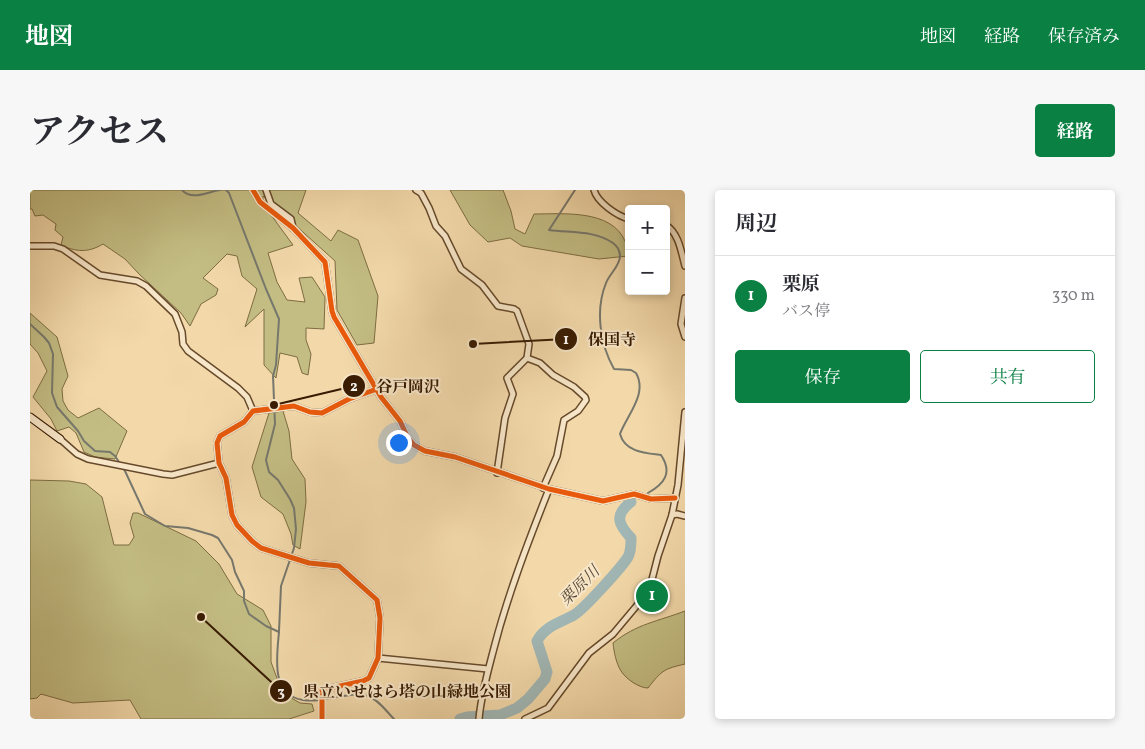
<!DOCTYPE html>
<html lang="ja">
<meta charset="utf-8">
<style>
:root{--surface:#fff;--page:#f7f7f7;--text:#2b2b33;--muted:#7c7c81;--line:#e1e1e2;--accent:#0b8043}
body{margin:0;font-family:Vollkorn,"Noto Serif JP",serif;background:var(--page);color:var(--text)}
.controls{position:absolute;right:15px;top:15px;display:grid;overflow:hidden;border-radius:5px;box-shadow:0 2px 8px #0003}
.controls button{width:45px;height:45px;display:grid;place-items:center;padding:0;border:0;border-bottom:1px solid var(--line);background:var(--surface);color:var(--text);font:25px sans-serif}
.you{position:absolute;left:368px;top:252px;width:18px;height:18px;margin:-12px;border:4px solid #fff;border-radius:50%;background:#1a73e8;box-shadow:0 0 0 8px #1a73e833}
.badge{display:grid;place-items:center;width:32px;height:32px;border-radius:50%;background:var(--accent);color:#fff;font-size:16px;font-weight:700}
.pin{position:absolute;translate:-50% -50%;border:2px solid #fff;box-shadow:0 1px 5px #0006}
.list{margin:0;padding:0;list-style:none}
h2{display:flex;justify-content:space-between;align-items:center;height:65px;margin:0;padding:0 20px;font-size:21px}
h2 small{font-size:16px;font-weight:400;color:var(--muted)}
.list li{display:grid;grid-template-columns:32px 1fr auto;gap:15px;align-items:center;box-sizing:border-box;height:80px;padding:0 20px;border-top:1px solid var(--line)}
.list b{display:block;font-size:19px;white-space:nowrap}
.list p{margin:0;font-size:16px;white-space:nowrap;color:var(--muted)}
.list em{font-size:16px;font-style:normal;color:var(--muted)}
.actions{display:flex;gap:10px;padding:15px 20px}
.actions a{flex:1;padding:11px 0;border:1px solid var(--accent);border-radius:5px;text-align:center;font-size:18px;color:var(--accent)}
.actions .main{background:var(--accent);color:#fff}
.map{position:relative;flex:none;width:655px;height:529px;overflow:hidden;border-radius:5px}
header{display:flex;align-items:center;gap:30px;box-sizing:border-box;height:70px;padding:0 25px;background:var(--accent);color:#fff}
header strong{font-size:24px}
nav{display:flex;gap:28px;margin-inline-start:auto;font-size:18px}
.intro{display:flex;align-items:center;justify-content:space-between;box-sizing:border-box;height:120px;padding:0 30px}
h1{margin:0;font-size:35px}
.button{padding:12px 22px;border-radius:5px;background:var(--accent);color:#fff;font-size:18px;font-weight:700}
main{display:flex;gap:30px;padding:0 30px}
aside{flex:1;background:var(--surface);border-radius:5px;box-shadow:0 2px 8px #0003}
.map>svg:first-child{display:block}
.green{fill:#c3bd83;stroke:#7d6c42}
.lines{fill:none;stroke-linecap:round;stroke-linejoin:round}
.stream{stroke:#77786d;stroke-width:2}
.river{stroke:#a1b7b5;stroke-width:11}
.street-casing{stroke:#664a2b;stroke-width:8}
.secondary-casing{stroke:#371a01;stroke-width:9}
.street{stroke:#f7e6c8;stroke-width:5}
.secondary{stroke:#f7e6c8;stroke-width:7}
.cycleway-casing{stroke:#f7e6c8;stroke-width:8}
.cycleway{stroke:#e8590c;stroke-width:5}
.labels{text-anchor:middle;stroke-width:4;stroke-linejoin:round;paint-order:stroke}
.water-label{font-size:16px;font-style:italic;fill:#574937;stroke:#f7e6c8}
.leader{fill:none;stroke:#371a01;stroke-width:2}
.callout-dot{fill:#371a01;stroke:#f7e6c8;stroke-width:2}
.mark-label{font-size:15px;text-anchor:middle;font-weight:bold;fill:#fff}
.callout-label{font-size:16px;text-anchor:middle;font-weight:bold;fill:#371a01;stroke:#f7e6c8;stroke-width:4;stroke-linejoin:round;paint-order:stroke}
</style>
<header>
<strong>地図</strong>
<nav><a>地図</a><a>経路</a><a>保存済み</a></nav>
</header>
<div class="intro"><h1>アクセス</h1><a class="button">経路</a></div>
<main>
<div class="map">
<svg width="655" height="529" viewBox="0 0 655 529">
<rect width="100%" height="100%" fill="#f3d9aa"/>
<filter id="stains"><feTurbulence type="fractalNoise" baseFrequency=".004" numOctaves="4"/><feColorMatrix values="0 0 0 0 .2 0 0 0 0 .09 0 0 0 0 .02 0 0 0 .5 -.17"/></filter>
<radialGradient id="worn" r=".72"><stop offset=".6" stop-color="#630" stop-opacity="0"/><stop offset="1" stop-color="#630" stop-opacity=".3"/></radialGradient>
<g class="green">
<path d="M 0,0 L 276,0 L 268,23 L 301,51 L 308,40 L 328,50 L 348,106 L 344,153 L 327,155 L 307,120 L 305,71 L 233,6 L 233,14 L 263,55 L 238,63 L 247,92 L 257,110 L 275,112 L 269,88 L 282,87 L 295,107 L 294,139 L 276,138 L 276,150 L 281,164 L 278,185 L 272,183 L 267,167 L 250,163 L 246,188 L 234,175 L 234,119 L 215,137 L 227,99 L 212,86 L 207,66 L 197,64 L 173,88 L 188,99 L 186,105 L 171,114 L 160,136 L 151,123 L 109,84 L 95,69 L 73,54 C 58,63 46,62 31,55 L 33,47 L 25,40 L 26,34 L 13,25 L 5,26 L 2,19 L 0,19 Z"/>
<path d="M 420,0 L 473,0 L 481,21 L 485,39 L 495,44 L 504,24 C 533,24 581,19 595,51 C 597,55 597,62 598,66 L 569,69 L 492,56 L 480,48 L 458,52 L 440,35 Z"/>
<path d="M 0,123 L 27,147 L 38,186 L 32,199 L 33,211 L 38,220 L 48,228 L 69,218 L 97,241 L 85,269 L 65,267 L 54,262 L 46,243 L 39,237 L 27,241 L 21,229 L 3,207 L 17,181 L 8,163 L 0,154 Z"/>
<path d="M 253,221 L 259,241 L 262,269 L 275,289 L 276,312 L 270,359 L 263,355 L 261,344 L 253,324 L 231,307 L 222,277 L 239,223 Z"/>
<path d="M 0,290 L 39,291 L 56,294 L 72,307 L 84,355 L 99,355 L 104,347 L 100,333 L 103,323 L 108,323 L 166,351 L 189,374 L 207,404 L 233,420 L 241,436 L 241,472 L 251,499 L 258,506 L 270,513 L 282,514 L 284,521 L 259,529 L 111,529 L 100,510 L 43,513 L 11,504 L 7,508 L 0,509 Z"/>
<path d="M 655,421 L 655,474 C 634,479 632,480 618,498 C 609,498 596,489 591,481 C 586,473 584,462 583,453 C 606,434 629,431 655,421 Z"/>
</g>
<g class="lines">
<g class="stream">
<path d="M 152,0 C 162,11 177,2 190,0"/>
<path d="M 196,0 L 199,3 L 236,99 L 249,129 L 246,175 L 243,186 L 245,234 L 236,270 L 239,282 L 248,290 L 260,309 L 264,318 L 266,339 L 264,358 L 251,396 L 249,441"/>
<path d="M 545,0 L 519,40 C 540,43 564,40 583,53 C 587,56 590,60 590,66 C 590,76 580,83 576,93 C 565,120 570,154 584,179 L 601,180 L 606,183 C 618,204 597,225 590,244 C 595,262 615,263 631,265 C 643,283 634,294 618,303"/>
<path d="M 0,134 L 14,147 L 19,153 L 23,164 L 22,203 L 27,217 L 48,241 L 54,251 L 65,261 L 80,262 L 85,266 L 95,281 L 115,324 L 135,336 L 158,338 L 182,345 L 188,348 L 202,370 L 205,382 L 214,401 L 214,411 L 219,424 L 236,436 L 249,442 C 247,466 240,505 273,510 C 284,512 297,509 307,507 C 317,506 328,502 338,506 C 349,510 356,521 364,529"/>
</g>
<path class="river" d="M 430,529 L 437,527 L 470,525 L 487,518 L 498,509 L 515,489 L 517,482 L 507,451 C 515,436 530,433 544,425 C 554,419 591,378 598,367 C 601,362 601,355 601,348 C 588,334 584,325 601,312"/>
<defs>
<g id="street">
<path d="M 223,0 L 230,12 L 263,38 L 295,72 L 302,121 L 304,127 L 351,207 L 370,231 L 378,248 L 384,255 L 395,261 L 425,267 L 519,299 L 573,311 L 604,304 L 621,309 L 645,308"/>
<path d="M 236,0 L 241,14 L 261,29 L 263,38"/>
<path d="M 386,0 L 391,3 L 399,18 L 406,36 L 415,46 L 431,79 L 452,95 L 468,116 L 484,119 L 487,121 L 499,154 L 497,168 L 477,188 L 483,204 L 475,228 L 467,283"/>
<path d="M 564,0 C 567,12 587,26 599,29"/>
<path d="M 636,35 C 649,44 651,61 655,76"/>
<path d="M 0,56 L 24,56 L 33,59 L 70,85 L 107,91 L 116,96 L 145,124 L 152,142 L 153,154 L 158,161 L 208,198 L 217,207 L 223,221"/>
<path d="M 655,108 L 651,134 L 655,147"/>
<path d="M 497,168 L 510,173 L 523,185 L 544,197 L 555,207 L 556,210 L 548,221 L 534,230 L 527,266 L 513,298"/>
<path d="M 30,249 L 47,264 L 58,269 L 133,284 L 142,285 L 189,273"/>
<path d="M 642,325 L 647,324 L 655,326"/>
<path d="M 348,468 L 458,479"/>
<path d="M 292,529 L 292,500 L 333,491 L 339,488 L 348,468 L 350,428 L 347,410 L 309,376 L 279,373 L 231,358 L 222,351 L 207,335 L 202,325 L 196,288 L 189,273 L 187,253 L 190,246 L 214,232 L 223,221 L 264,216 L 280,222 L 292,223 L 319,209 L 347,199"/>
<path d="M 449,529 C 451,505 458,481 464,458 C 478,404 498,352 519,299"/>
<path d="M 495,529 L 518,518 L 559,463 L 583,444 L 619,401 L 628,366 L 642,325 L 648,295 L 655,222"/>
</g>
<path id="secondary" d="M 0,227 L 30,249"/>
</defs>
<use href="#street" class="street-casing"/>
<use href="#secondary" class="secondary-casing"/>
<use href="#street" class="street"/>
<use href="#secondary" class="secondary"/>
<defs>
<g id="cycleway">
<path d="M 223,0 L 230,12 L 263,38 L 295,72 L 302,121 L 304,127 L 351,207 L 370,231 L 378,248 L 384,255 L 395,261 L 425,267 L 519,299 L 573,311 L 604,304 L 621,309 L 645,308"/>
<path d="M 292,529 L 292,500 L 333,491 L 339,488 L 348,468 L 350,428 L 347,410 L 309,376 L 279,373 L 231,358 L 222,351 L 207,335 L 202,325 L 196,288 L 189,273 L 187,253 L 190,246 L 214,232 L 223,221 L 264,216 L 280,222 L 292,223 L 319,209 L 347,199"/>
</g>
</defs>
<use href="#cycleway" class="cycleway-casing"/>
<use href="#cycleway" class="cycleway"/>
</g>
<g class="labels">
<g class="water-label">
<text transform="translate(549 395) rotate(-45)" y="6">栗原川</text>
</g>
</g>
<path class="leader" d="M443 154L536 149M244 215L324 196M171 427L251 501"/>
<g class="callout-dot">
<circle cx="443" cy="154" r="5"/>
<circle cx="244" cy="215" r="5"/>
<circle cx="171" cy="427" r="5"/>
<circle cx="536" cy="149" r="12"/>
<circle cx="324" cy="196" r="12"/>
<circle cx="251" cy="501" r="12"/>
</g>
<g class="mark-label">
<text x="536" y="154">1</text>
<text x="324" y="201">2</text>
<text x="251" y="506">3</text>
</g>
<g class="callout-label">
<text x="582" y="155">保国寺</text>
<text x="378" y="202">谷戸岡沢</text>
<text x="377" y="507">県立いせはら塔の山緑地公園</text>
</g>
<rect width="100%" height="100%" filter="url(#stains)"/>
<rect width="100%" height="100%" fill="url(#worn)"/>
</svg>
<div class="controls">
<button>+</button>
<button>−</button>
</div>
<div class="you"></div>
<div class="pin badge" style="left:622px;top:406px">1</div>
</div>
<aside>
<h2>周辺<small></small></h2>
<ul class="list">
<li><span class="badge">1</span><div><b>栗原</b><p>バス停</p></div><em>330 m</em></li>
</ul>
<div class="actions"><a class="main">保存</a><a>共有</a></div>
</aside>
</main>
